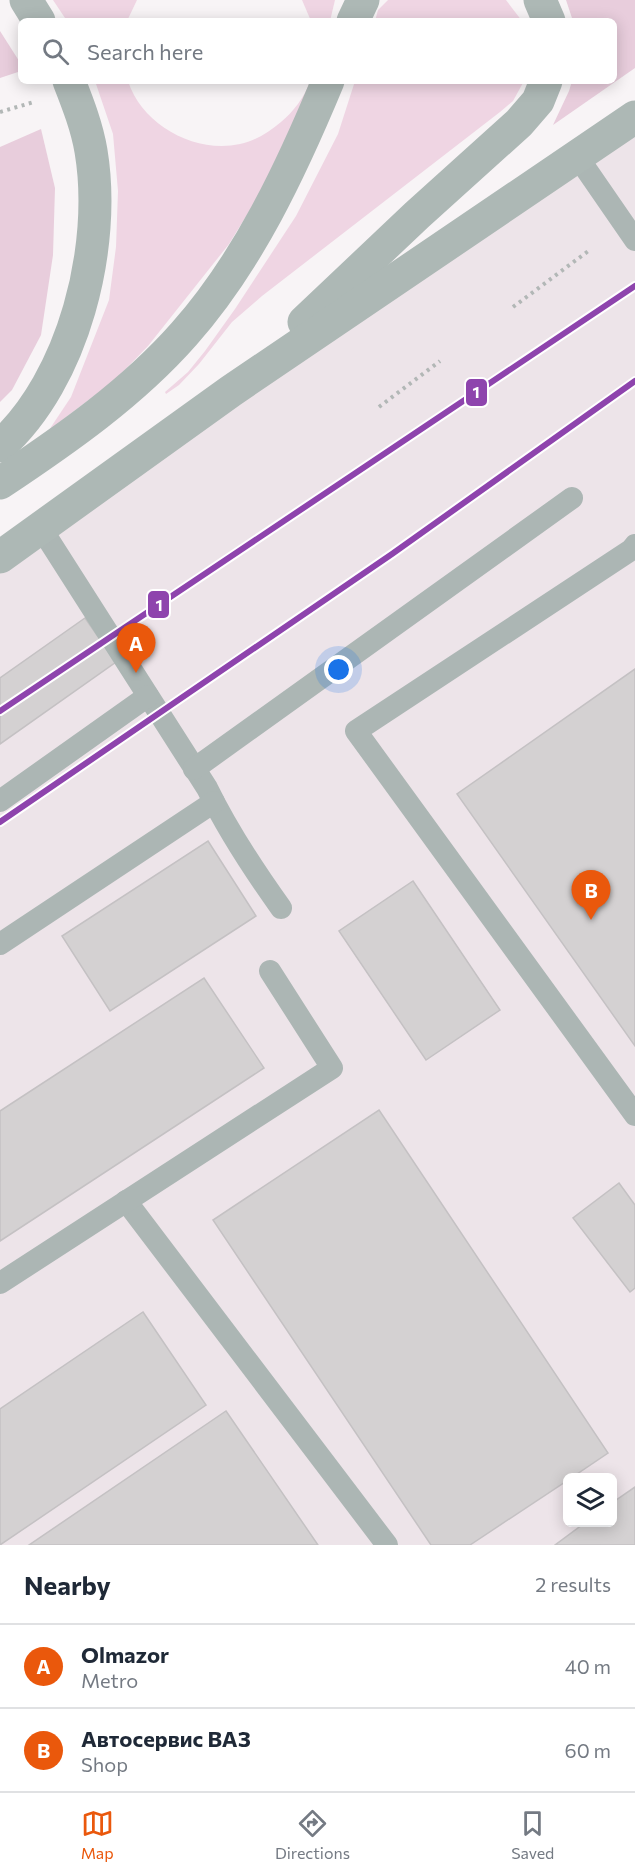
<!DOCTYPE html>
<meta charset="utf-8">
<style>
:root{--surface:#fff;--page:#f6f6f7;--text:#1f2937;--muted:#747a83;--line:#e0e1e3;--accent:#ea580c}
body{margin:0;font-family:Commissioner,sans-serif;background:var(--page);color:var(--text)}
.controls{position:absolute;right:18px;bottom:18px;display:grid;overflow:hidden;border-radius:9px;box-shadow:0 3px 15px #0003}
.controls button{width:54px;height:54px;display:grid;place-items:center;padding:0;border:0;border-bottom:2px solid var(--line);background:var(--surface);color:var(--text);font:30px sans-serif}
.you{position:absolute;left:339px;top:670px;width:21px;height:21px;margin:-15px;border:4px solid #fff;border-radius:50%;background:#1a73e8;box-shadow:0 0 0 9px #1a73e833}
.badge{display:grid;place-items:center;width:39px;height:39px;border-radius:50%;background:var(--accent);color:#fff;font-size:20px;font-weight:700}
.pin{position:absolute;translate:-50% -50px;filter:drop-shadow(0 2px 3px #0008)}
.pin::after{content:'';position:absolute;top:32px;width:21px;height:18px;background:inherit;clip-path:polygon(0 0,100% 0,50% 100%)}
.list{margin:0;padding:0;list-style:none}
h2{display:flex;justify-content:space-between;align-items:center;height:78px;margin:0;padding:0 24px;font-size:26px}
h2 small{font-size:20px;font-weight:400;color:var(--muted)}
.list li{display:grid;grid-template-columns:39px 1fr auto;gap:18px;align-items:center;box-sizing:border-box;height:84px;padding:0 24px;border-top:2px solid var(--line)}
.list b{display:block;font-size:22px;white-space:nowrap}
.list p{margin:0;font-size:20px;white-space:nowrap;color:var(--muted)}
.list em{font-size:20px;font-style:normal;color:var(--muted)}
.icon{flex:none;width:33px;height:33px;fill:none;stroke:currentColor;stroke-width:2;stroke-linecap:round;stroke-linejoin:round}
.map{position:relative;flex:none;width:635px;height:1545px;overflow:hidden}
.search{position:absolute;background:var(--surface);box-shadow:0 3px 15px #0003;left:18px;right:18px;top:18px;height:66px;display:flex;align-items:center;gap:15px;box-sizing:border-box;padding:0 21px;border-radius:9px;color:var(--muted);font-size:22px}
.sheet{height:246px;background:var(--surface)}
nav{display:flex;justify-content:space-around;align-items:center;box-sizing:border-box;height:84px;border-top:2px solid var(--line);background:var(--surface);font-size:16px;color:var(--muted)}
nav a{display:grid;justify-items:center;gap:3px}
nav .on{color:var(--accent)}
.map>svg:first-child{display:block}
.built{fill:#ede4e9;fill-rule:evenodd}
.green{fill:#efd5e3}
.forest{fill:#e8cddc}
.building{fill:#d4d1d2;stroke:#c4c1c3;stroke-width:1.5}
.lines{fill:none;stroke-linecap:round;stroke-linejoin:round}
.path{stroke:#b2b7b6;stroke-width:4;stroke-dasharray:3 4.5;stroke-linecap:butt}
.lane{stroke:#acb6b4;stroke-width:22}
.primary{stroke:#adb8b5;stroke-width:33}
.metro-1-casing{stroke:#fff;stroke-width:10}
.metro-1{stroke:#8e44ad;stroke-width:6}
.line-badge{stroke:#fff;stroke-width:2}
.badge-label{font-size:16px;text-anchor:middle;font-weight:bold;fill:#fff}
</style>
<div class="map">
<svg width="635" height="1545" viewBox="0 0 635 1545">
<rect width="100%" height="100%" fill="#f8f4f6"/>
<path class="built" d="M 635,117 L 635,1545 L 0,1545 L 0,557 ZM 568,1478 L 612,1478 L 612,1522 L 568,1522 Z"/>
<g class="green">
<path d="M 53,0 L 137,0 L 127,21 L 67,21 Z"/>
<path d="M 302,0 L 335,0 L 330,21 L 311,21 Z"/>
<path d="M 388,0 L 506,0 L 522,21 L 375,21 L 378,10 Z"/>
<path d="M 95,81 L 128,81 C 142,125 195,154 240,144 C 255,141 269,132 281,122 C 293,112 305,97 310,81 L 318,81 L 270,177 L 229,244 L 148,346 L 115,380 L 49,430 L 71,397 L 109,300 L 116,247 L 118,191 L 113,134 Z"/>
<path d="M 355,81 L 524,81 L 513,101 L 500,112 L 262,296 L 232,322 L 199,364 L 179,385 L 166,394 L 165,392 L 188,372 L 205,351 L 235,309 L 296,216 L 338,134 Z"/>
</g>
<g class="forest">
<path d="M 566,0 L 635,0 L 635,68 L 553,125 L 569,91 L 572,81 L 614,81 L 614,21 L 573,21 Z"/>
<path d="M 0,31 L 21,64 L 21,71 L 0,78 Z"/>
<path d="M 41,129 L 55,188 L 53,255 L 41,335 L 12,390 L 0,402 L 0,147 Z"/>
</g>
<g class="building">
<path d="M 85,618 L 116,662 L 0,744 L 0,678 Z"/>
<path d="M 635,669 L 635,1046 L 457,794 Z"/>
<path d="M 208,841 L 256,916 L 110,1011 L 62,936 Z"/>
<path d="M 413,881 L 500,1010 L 426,1060 L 339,931 Z"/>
<path d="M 204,978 L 264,1068 L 0,1241 L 0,1111 Z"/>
<path d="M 379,1110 L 608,1453 L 571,1478 L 568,1478 L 568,1480 L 470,1545 L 431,1545 L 213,1220 Z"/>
<path d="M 619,1183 L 635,1205 L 635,1288 L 630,1292 L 573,1218 Z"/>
<path d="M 143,1312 L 206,1405 L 0,1545 L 0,1409 Z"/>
<path d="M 226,1411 L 318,1545 L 29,1545 Z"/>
<path d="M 635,1487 L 635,1545 L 555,1545 L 586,1522 L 612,1522 L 612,1503 Z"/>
</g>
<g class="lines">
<g class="path">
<path d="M 0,112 L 34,102"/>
<path d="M 513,307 L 591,249"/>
<path d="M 379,407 L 440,361"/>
</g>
<g class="lane">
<path d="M 577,156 L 635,240"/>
<path d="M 41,528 L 207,788 C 228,831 253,869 281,908"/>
<path d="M 635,545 L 631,550 L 356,731 L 635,1115"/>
<path d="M 194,769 L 572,498"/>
<path d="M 0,801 L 148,696"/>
<path d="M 0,944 L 214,802"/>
<path d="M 126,1201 L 387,1545"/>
<path d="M 0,1283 L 332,1068 L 270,971"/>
</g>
<g class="primary">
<path d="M 26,0 L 39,21"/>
<path d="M 540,0 L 549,21"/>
<path d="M 353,21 L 363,0"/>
<path d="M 304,322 L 417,215 L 519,123 L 538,101 L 546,81"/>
<path d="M 0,446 C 74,380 107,246 91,151 C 87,127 78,104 69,81"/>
<path d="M 0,483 C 66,439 132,393 184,334 C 248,262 291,170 328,81"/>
<path d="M 0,557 L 231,391 L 635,117"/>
</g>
<defs>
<g id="metro-1">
<path d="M 0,711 L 635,286"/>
<path d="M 0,822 L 392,554 L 635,381"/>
</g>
</defs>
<use href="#metro-1" class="metro-1-casing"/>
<use href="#metro-1" class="metro-1"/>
</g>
<g class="line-badge">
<rect x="465" y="378" width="23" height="29" rx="6" fill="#8e44ad"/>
<rect x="147" y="590" width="23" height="29" rx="6" fill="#8e44ad"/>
</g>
<g class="badge-label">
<text x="476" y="398">1</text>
<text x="159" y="611">1</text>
</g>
</svg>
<div class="controls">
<button><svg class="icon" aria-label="layers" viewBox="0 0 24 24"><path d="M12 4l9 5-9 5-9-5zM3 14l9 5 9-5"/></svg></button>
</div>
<div class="you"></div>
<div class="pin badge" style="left:136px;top:673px">A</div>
<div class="pin badge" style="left:591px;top:920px">B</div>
<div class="search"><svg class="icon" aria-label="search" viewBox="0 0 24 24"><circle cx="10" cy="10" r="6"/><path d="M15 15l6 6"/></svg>Search here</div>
</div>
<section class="sheet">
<h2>Nearby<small>2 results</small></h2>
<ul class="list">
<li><span class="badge">A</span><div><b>Olmazor</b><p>Metro</p></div><em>40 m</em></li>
<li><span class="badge">B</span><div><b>Автосервис ВАЗ</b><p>Shop</p></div><em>60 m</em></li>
</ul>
</section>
<nav>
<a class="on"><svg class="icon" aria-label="map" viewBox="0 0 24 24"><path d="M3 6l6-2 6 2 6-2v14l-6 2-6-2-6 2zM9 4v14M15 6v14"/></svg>Map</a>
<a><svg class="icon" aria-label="directions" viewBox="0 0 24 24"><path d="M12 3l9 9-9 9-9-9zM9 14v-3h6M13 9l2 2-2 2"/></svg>Directions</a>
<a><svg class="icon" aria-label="saved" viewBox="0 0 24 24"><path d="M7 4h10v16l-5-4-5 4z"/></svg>Saved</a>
</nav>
